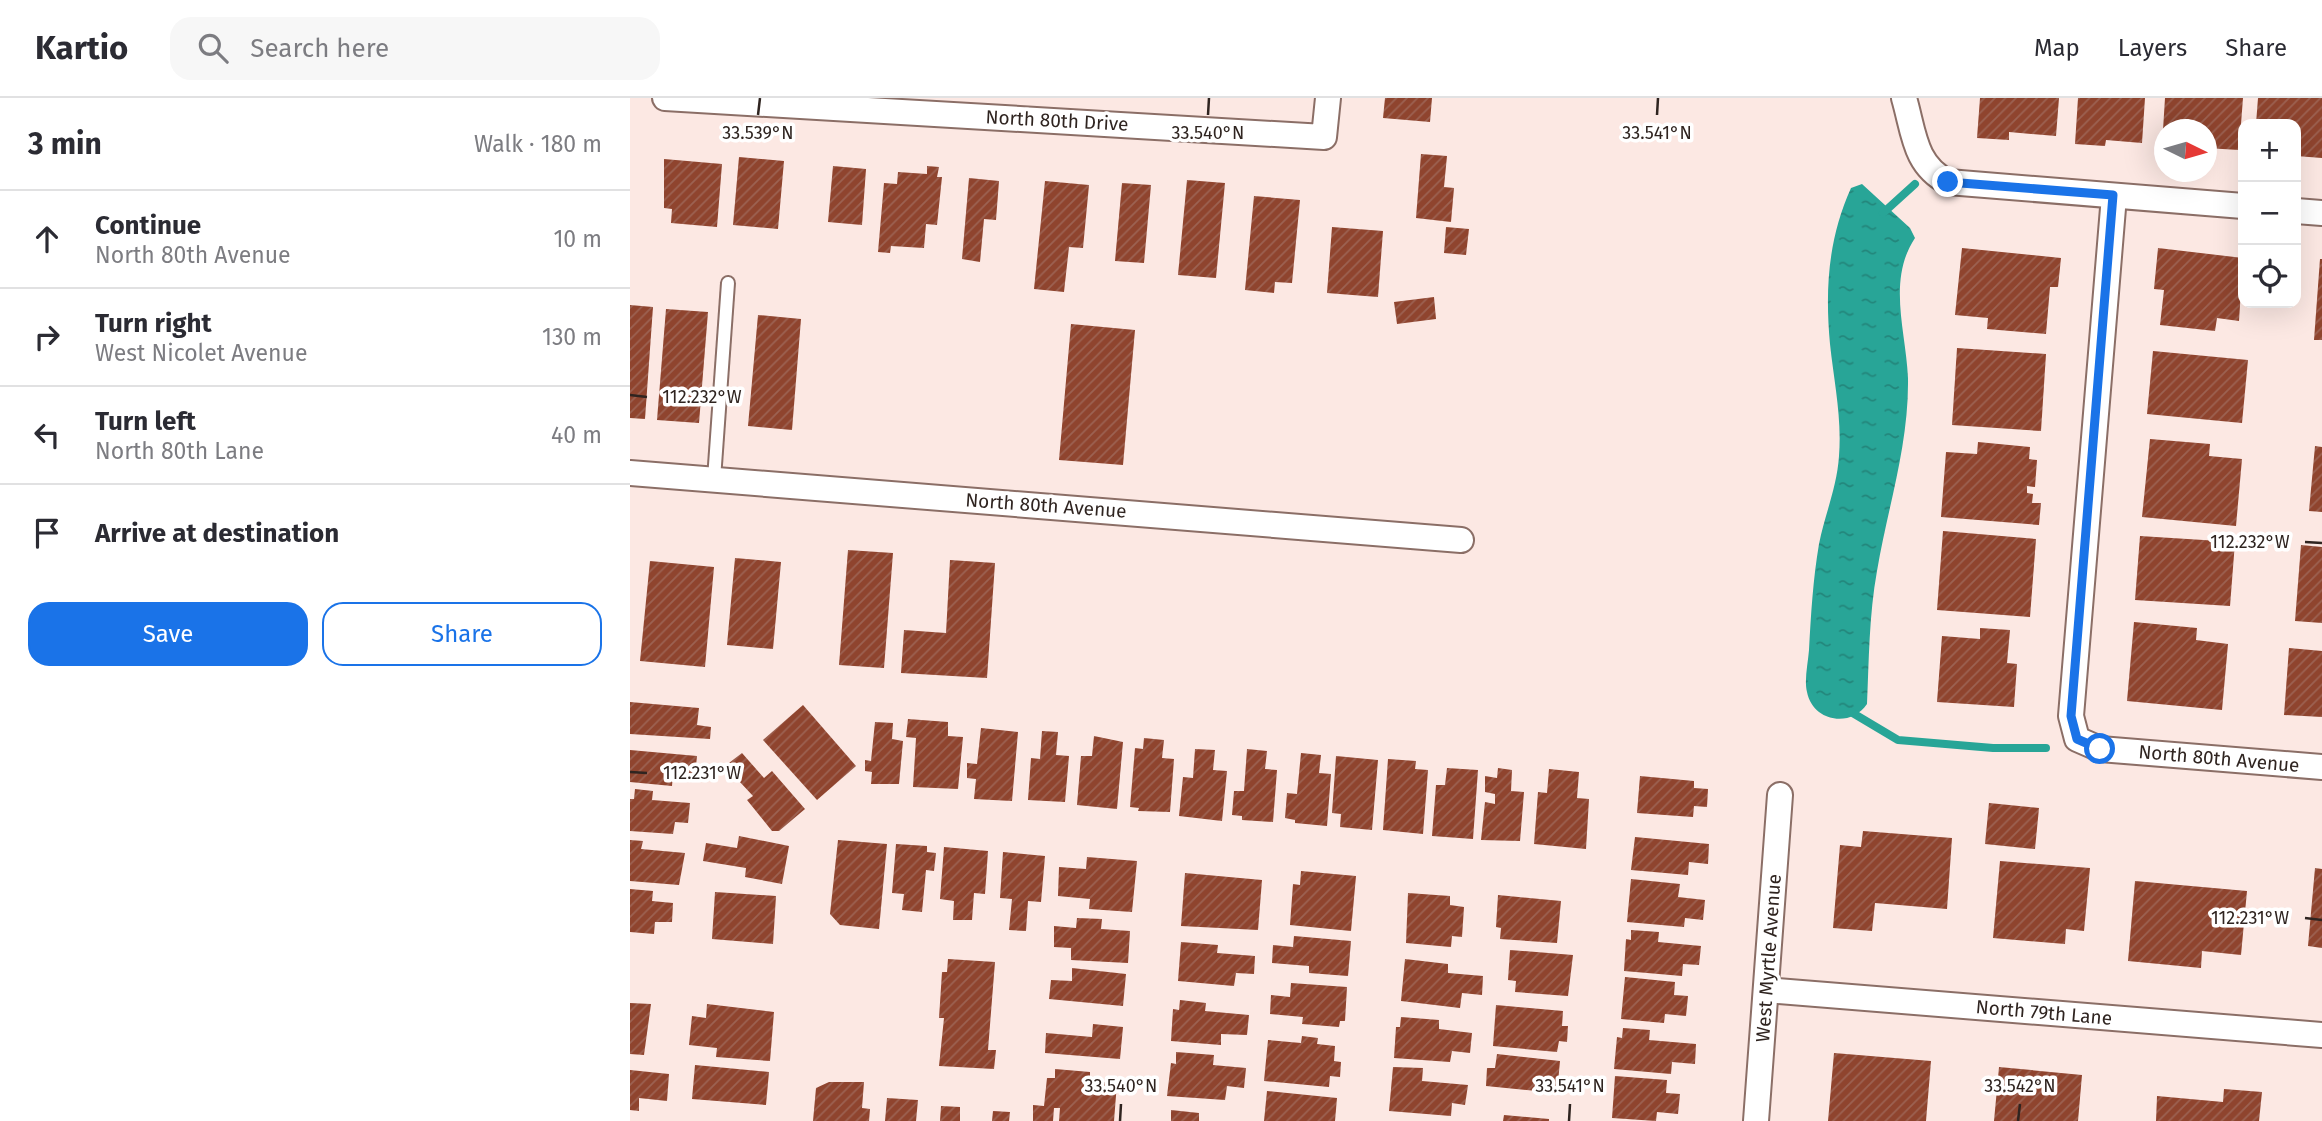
<!DOCTYPE html>
<meta charset="utf-8">
<style>
:root{--surface:#fff;--page:#f7f7f7;--text:#2b2b33;--muted:#7c7c81;--line:#e1e1e2;--accent:#1a73e8}
body{margin:0;font-family:"Fira Sans",sans-serif;background:var(--page);color:var(--text)}
.controls{position:absolute;right:21px;top:21px;display:grid;overflow:hidden;border-radius:14px;box-shadow:0 7px 28px #0002}
.controls button{width:63px;height:63px;display:grid;place-items:center;padding:0;border:0;border-bottom:2px solid var(--line);background:var(--surface);color:var(--text);font:35px sans-serif}
.compass{position:absolute;left:1524px;top:21px;width:63px;height:63px;border-radius:50%;background:var(--surface);box-shadow:0 7px 28px #0002;rotate:95deg}
.stop{position:absolute;width:21px;height:21px;margin:-16px;border:5px solid #1a73e8;border-radius:50%;background:#fff}
.stop.end{background:#1a73e8;border-color:#fff;box-shadow:0 2px 7px #0008}
.list{margin:0;padding:0;list-style:none}
h2{display:flex;justify-content:space-between;align-items:center;height:91px;margin:0;padding:0 28px;font-size:30px}
h2 small{font-size:23px;font-weight:400;color:var(--muted)}
.list li{display:grid;grid-template-columns:46px 1fr auto;gap:21px;align-items:center;box-sizing:border-box;height:98px;padding:0 28px;border-top:2px solid var(--line)}
.list b{display:block;font-size:26px;white-space:nowrap}
.list p{margin:0;font-size:23px;white-space:nowrap;color:var(--muted)}
.list em{font-size:23px;font-style:normal;color:var(--muted)}
.actions{display:flex;gap:14px;padding:21px 28px}
.actions a{flex:1;padding:16px 0;border:2px solid var(--accent);border-radius:21px;text-align:center;font-size:24px;color:var(--accent)}
.actions .main{background:var(--accent);color:#fff}
.icon{flex:none;width:38px;height:38px;fill:none;stroke:currentColor;stroke-width:2;stroke-linecap:round;stroke-linejoin:round}
.map{position:relative;flex:none;width:1692px;height:1023px;overflow:hidden}
header{display:flex;align-items:center;gap:42px;box-sizing:border-box;height:98px;padding:0 35px;background:var(--surface);border-bottom:2px solid var(--line)}
header strong{font-size:33px}
nav{display:flex;gap:38px;margin-inline-start:auto;font-size:24px}
.search{width:490px;height:63px;background:var(--page);display:flex;align-items:center;gap:18px;box-sizing:border-box;padding:0 24px;border-radius:21px;color:var(--muted);font-size:26px}
main{display:flex}
aside{flex:1;background:var(--surface)}
.map>svg:first-child{display:block}
.water{fill:url(#water-ripples)}
.lines{fill:none;stroke-linecap:round;stroke-linejoin:round}
.stream{stroke:#28a597;stroke-width:8}
.building{fill:url(#building-hatch)}
.lane-casing{stroke:#8b6e66;stroke-width:16}
.street-casing{stroke:#8b6e66;stroke-width:28}
.lane{stroke:#fff;stroke-width:12}
.street{stroke:#fff;stroke-width:24}
.route{stroke:#1a73e8;stroke-width:9}
.ticks{fill:none;stroke:#2f2420;stroke-width:2.5}
.labels{text-anchor:middle;stroke-width:7;stroke-linejoin:round;paint-order:stroke}
.street-label{font-size:19px;fill:#2f2420;stroke:#fff}
.ticks-label{font-size:18px;text-anchor:middle;fill:#2f2420;stroke:#fff;stroke-width:7;stroke-linejoin:round;paint-order:stroke}
</style>
<header>
<strong>Kartio</strong>
<div class="search"><svg class="icon" aria-label="search" viewBox="0 0 24 24"><circle cx="10" cy="10" r="6"/><path d="M15 15l6 6"/></svg>Search here</div>
<nav><a>Map</a><a>Layers</a><a>Share</a></nav>
</header>
<main>
<aside>
<h2>3 min<small>Walk · 180 m</small></h2>
<ul class="list">
<li><svg class="icon" aria-label="ahead" viewBox="0 0 24 24"><path d="M12 20V5M6 11l6-6 6 6"/></svg><div><b>Continue</b><p>North 80th Avenue</p></div><em>10 m</em></li>
<li><svg class="icon" aria-label="right" viewBox="0 0 24 24"><path d="M7 20v-9h11M14 6l5 5-5 5"/></svg><div><b>Turn right</b><p>West Nicolet Avenue</p></div><em>130 m</em></li>
<li><svg class="icon" aria-label="left" viewBox="0 0 24 24"><path d="M17 20v-9H6M10 6l-5 5 5 5"/></svg><div><b>Turn left</b><p>North 80th Lane</p></div><em>40 m</em></li>
<li><svg class="icon" aria-label="arrive" viewBox="0 0 24 24"><path d="M6 21V4h12l-3 4 3 4H6"/></svg><div><b>Arrive at destination</b></div></li>
</ul>
<div class="actions"><a class="main">Save</a><a>Share</a></div>
</aside>
<div class="map">
<svg width="1692" height="1023" viewBox="0 0 1692 1023">
<defs>
<pattern id="water-ripples" width="26" height="14" patternUnits="userSpaceOnUse" patternTransform="scale(1.75)"><rect width="26" height="14" fill="#28a597"/><path d="M2 4q2-2 4 0t4 0M15 11q2-2 4 0t4 0" fill="none" stroke="#23867b"/></pattern>
<pattern id="building-hatch" width="6" height="6" patternUnits="userSpaceOnUse" patternTransform="scale(1.75)"><rect width="6" height="6" fill="#8f442e"/><path d="M-1 1l2-2M0 6l6-6M5 7l2-2" fill="none" stroke="#9c6252"/></pattern>
</defs>
<rect width="100%" height="100%" fill="#fce8e3"/>
<path class="water" d="M 1232,86 L 1280,130 L 1285,140 C 1257,182 1276,233 1278,280 C 1279,347 1258,408 1247,473 C 1239,517 1239,562 1237,606 C 1221,630 1183,624 1177,594 C 1174,582 1178,565 1179,552 C 1181,516 1183,481 1189,446 C 1195,416 1207,389 1209,358 C 1212,319 1204,284 1200,246 C 1195,191 1198,141 1221,90 Z"/>
<g class="lines">
<g class="stream">
<path d="M 1253,115 L 1285,86"/>
<path d="M 1221,614 L 1268,642 L 1363,650 L 1416,650"/>
</g>
</g>
<g class="building">
<path d="M 755,0 L 802,0 L 800,24 L 753,20 Z"/>
<path d="M 1350,0 L 1429,0 L 1426,38 L 1379,34 L 1379,42 L 1347,40 Z"/>
<path d="M 1448,0 L 1515,0 L 1512,45 L 1476,42 L 1475,48 L 1445,46 Z"/>
<path d="M 1535,0 L 1613,0 L 1609,52 L 1576,50 L 1576,32 L 1533,32 Z"/>
<path d="M 1628,0 L 1692,0 L 1692,60 L 1666,58 L 1666,26 L 1626,26 Z"/>
<path d="M 1533,34 L 1534,34 L 1534,53 L 1531,52 Z"/>
<path d="M 791,56 L 817,58 L 814,89 L 824,90 L 821,124 L 786,120 Z"/>
<path d="M 109,59 L 154,63 L 148,131 L 103,127 Z"/>
<path d="M 34,61 L 92,66 L 87,129 L 41,125 L 42,111 L 34,110 Z"/>
<path d="M 203,68 L 236,71 L 232,127 L 198,124 Z"/>
<path d="M 297,68 L 309,69 L 307,79 L 312,79 L 307,127 L 296,126 L 294,150 L 261,148 L 260,155 L 248,154 L 254,85 L 267,86 L 268,74 L 297,76 Z"/>
<path d="M 339,80 L 369,83 L 366,122 L 354,121 L 350,164 L 332,161 Z"/>
<path d="M 557,82 L 595,85 L 586,180 L 548,177 Z"/>
<path d="M 415,83 L 459,87 L 453,150 L 439,149 L 434,194 L 404,191 Z"/>
<path d="M 492,85 L 521,87 L 514,165 L 485,163 Z"/>
<path d="M 624,98 L 670,102 L 662,185 L 645,184 L 644,195 L 615,192 Z"/>
<path d="M 702,129 L 753,133 L 748,199 L 697,195 Z"/>
<path d="M 816,129 L 839,131 L 836,157 L 814,155 Z"/>
<path d="M 1332,150 L 1431,160 L 1428,189 L 1420,189 L 1416,236 L 1357,231 L 1358,220 L 1325,217 Z"/>
<path d="M 1528,150 L 1613,160 L 1609,223 L 1587,220 L 1585,233 L 1530,227 L 1534,192 L 1524,191 Z"/>
<path d="M 1690,161 L 1692,161 L 1692,242 L 1684,242 Z"/>
<path d="M 804,199 L 806,221 L 767,226 L 764,204 Z"/>
<path d="M 0,207 L 23,209 L 15,321 L 0,320 Z"/>
<path d="M 36,211 L 78,214 L 69,325 L 27,322 Z"/>
<path d="M 128,217 L 171,221 L 162,332 L 118,328 Z"/>
<path d="M 441,226 L 505,232 L 493,367 L 429,362 Z"/>
<path d="M 1327,250 L 1416,256 L 1411,333 L 1322,327 Z"/>
<path d="M 1523,253 L 1618,262 L 1612,325 L 1517,316 Z"/>
<path d="M 1520,341 L 1580,346 L 1579,358 L 1612,361 L 1606,428 L 1512,419 Z"/>
<path d="M 1348,344 L 1400,349 L 1399,361 L 1407,362 L 1405,389 L 1397,388 L 1397,395 L 1403,396 L 1402,405 L 1411,405 L 1409,427 L 1311,419 L 1316,354 L 1347,356 Z"/>
<path d="M 1685,348 L 1692,349 L 1692,414 L 1679,413 Z"/>
<path d="M 1313,433 L 1406,441 L 1400,519 L 1307,512 Z"/>
<path d="M 1510,438 L 1605,444 L 1600,508 L 1505,502 Z"/>
<path d="M 1671,447 L 1692,449 L 1692,525 L 1665,523 Z"/>
<path d="M 218,452 L 263,455 L 254,570 L 209,567 Z"/>
<path d="M 105,460 L 151,464 L 143,551 L 97,547 Z"/>
<path d="M 320,462 L 365,465 L 357,580 L 271,575 L 274,532 L 316,535 Z"/>
<path d="M 20,463 L 84,469 L 75,569 L 10,563 Z"/>
<path d="M 1504,524 L 1567,530 L 1566,542 L 1598,546 L 1592,612 L 1497,603 Z"/>
<path d="M 1350,530 L 1380,532 L 1377,565 L 1387,566 L 1384,609 L 1307,604 L 1312,538 L 1350,541 Z"/>
<path d="M 1659,550 L 1692,553 L 1692,619 L 1654,617 Z"/>
<path d="M 0,604 L 69,610 L 67,627 L 81,629 L 80,641 L 0,636 Z"/>
<path d="M 173,607 L 226,668 L 187,702 L 133,642 Z"/>
<path d="M 278,621 L 318,624 L 318,638 L 333,639 L 328,691 L 283,689 L 286,640 L 276,639 Z"/>
<path d="M 245,624 L 263,625 L 262,641 L 273,643 L 269,686 L 241,686 L 242,674 L 235,673 L 235,662 L 241,663 Z"/>
<path d="M 351,630 L 388,634 L 382,703 L 344,701 L 346,681 L 337,680 L 337,665 L 347,666 Z"/>
<path d="M 412,633 L 428,634 L 426,657 L 439,658 L 435,704 L 398,702 L 401,660 L 410,661 Z"/>
<path d="M 464,638 L 493,644 L 487,711 L 447,707 L 451,658 L 462,658 Z"/>
<path d="M 514,640 L 534,642 L 532,660 L 544,661 L 540,714 L 508,713 L 509,710 L 500,709 L 505,650 L 513,651 Z"/>
<path d="M 565,651 L 585,652 L 583,672 L 597,673 L 592,723 L 549,718 L 553,679 L 563,680 Z"/>
<path d="M 617,651 L 637,653 L 635,671 L 647,672 L 643,724 L 612,722 L 612,718 L 602,717 L 604,693 L 614,693 Z"/>
<path d="M 0,652 L 67,658 L 65,678 L 43,675 L 42,688 L 0,684 Z"/>
<path d="M 112,655 L 134,680 L 142,673 L 175,711 L 149,733 L 142,733 L 117,702 L 123,698 L 95,668 Z"/>
<path d="M 671,655 L 691,657 L 689,675 L 701,676 L 697,728 L 665,725 L 665,722 L 655,720 L 657,695 L 667,696 Z"/>
<path d="M 706,658 L 748,662 L 742,732 L 710,729 L 711,716 L 702,715 Z"/>
<path d="M 758,661 L 786,663 L 785,671 L 798,672 L 793,736 L 753,732 Z"/>
<path d="M 817,670 L 848,672 L 843,741 L 802,738 L 806,687 L 815,687 Z"/>
<path d="M 868,670 L 882,672 L 881,693 L 894,694 L 890,743 L 851,742 L 855,704 L 865,706 L 865,696 L 855,694 L 855,678 L 867,680 Z"/>
<path d="M 919,671 L 949,674 L 947,700 L 959,701 L 956,751 L 904,746 L 908,694 L 917,695 Z"/>
<path d="M 1010,678 L 1064,683 L 1064,690 L 1078,691 L 1077,709 L 1064,708 L 1063,719 L 1007,715 Z"/>
<path d="M 5,691 L 23,693 L 22,702 L 60,705 L 58,725 L 45,724 L 43,736 L 0,733 L 0,701 L 4,701 Z"/>
<path d="M 1359,705 L 1409,710 L 1405,751 L 1355,746 Z"/>
<path d="M 1233,733 L 1322,740 L 1317,811 L 1245,805 L 1242,833 L 1203,830 L 1210,747 L 1231,749 Z"/>
<path d="M 109,738 L 159,748 L 152,786 L 115,779 L 116,770 L 73,763 L 76,745 L 107,750 Z"/>
<path d="M 1005,739 L 1079,746 L 1078,766 L 1059,764 L 1058,777 L 1001,772 Z"/>
<path d="M 0,742 L 13,743 L 11,751 L 55,755 L 49,787 L 0,783 Z"/>
<path d="M 208,742 L 257,746 L 249,831 L 210,827 L 200,816 Z"/>
<path d="M 266,746 L 297,748 L 297,754 L 306,755 L 304,773 L 296,772 L 292,814 L 272,812 L 274,796 L 262,795 Z"/>
<path d="M 314,749 L 358,753 L 355,796 L 344,795 L 342,822 L 323,822 L 324,803 L 310,801 Z"/>
<path d="M 373,754 L 415,758 L 411,804 L 398,803 L 396,833 L 379,832 L 382,801 L 370,800 Z"/>
<path d="M 457,759 L 507,763 L 502,814 L 459,811 L 460,801 L 428,798 L 429,769 L 456,771 Z"/>
<path d="M 1370,763 L 1460,770 L 1454,833 L 1436,831 L 1435,846 L 1363,840 Z"/>
<path d="M 1685,770 L 1692,771 L 1692,850 L 1678,848 Z"/>
<path d="M 671,773 L 726,778 L 721,833 L 660,827 L 663,786 L 670,787 Z"/>
<path d="M 555,775 L 632,782 L 628,832 L 551,828 Z"/>
<path d="M 1001,781 L 1050,786 L 1048,799 L 1075,802 L 1073,822 L 1055,820 L 1054,829 L 997,824 Z"/>
<path d="M 1505,783 L 1617,793 L 1611,857 L 1572,853 L 1571,870 L 1498,863 Z"/>
<path d="M 0,791 L 23,793 L 22,803 L 43,805 L 42,824 L 25,824 L 24,836 L 0,834 Z"/>
<path d="M 85,794 L 146,798 L 143,846 L 82,841 Z"/>
<path d="M 778,795 L 820,798 L 820,807 L 834,809 L 832,839 L 822,838 L 821,849 L 776,845 Z"/>
<path d="M 868,797 L 931,803 L 927,845 L 870,841 L 871,830 L 866,829 Z"/>
<path d="M 447,820 L 472,821 L 471,831 L 500,833 L 498,865 L 441,862 L 441,850 L 424,849 L 424,828 L 446,830 Z"/>
<path d="M 1001,832 L 1029,834 L 1028,844 L 1071,848 L 1069,867 L 1053,866 L 1052,878 L 994,873 L 996,841 L 1001,842 Z"/>
<path d="M 664,838 L 721,843 L 718,878 L 679,875 L 679,868 L 642,865 L 643,847 L 663,849 Z"/>
<path d="M 551,844 L 588,847 L 587,855 L 625,858 L 624,876 L 606,875 L 604,888 L 548,883 Z"/>
<path d="M 880,852 L 943,857 L 938,898 L 885,894 L 886,883 L 878,882 Z"/>
<path d="M 318,861 L 365,864 L 358,952 L 366,952 L 364,971 L 309,968 L 314,920 L 309,920 L 312,874 L 317,874 Z"/>
<path d="M 775,861 L 818,866 L 818,875 L 853,878 L 852,897 L 832,895 L 830,910 L 771,903 Z"/>
<path d="M 442,870 L 496,876 L 493,908 L 419,901 L 421,882 L 442,883 Z"/>
<path d="M 995,879 L 1045,884 L 1044,897 L 1058,898 L 1056,918 L 1035,916 L 1034,925 L 991,921 Z"/>
<path d="M 661,885 L 717,889 L 715,923 L 710,923 L 709,929 L 672,926 L 673,919 L 640,916 L 641,897 L 660,899 Z"/>
<path d="M 550,902 L 576,905 L 575,913 L 619,917 L 617,937 L 591,936 L 591,947 L 541,943 L 543,911 L 549,912 Z"/>
<path d="M 0,905 L 21,906 L 14,957 L 0,956 Z"/>
<path d="M 77,906 L 144,914 L 140,963 L 86,959 L 87,950 L 59,947 L 62,918 L 76,920 Z"/>
<path d="M 866,907 L 933,913 L 932,928 L 938,928 L 937,944 L 929,943 L 927,954 L 863,948 Z"/>
<path d="M 771,919 L 809,922 L 809,931 L 842,935 L 840,955 L 822,953 L 820,964 L 764,960 L 766,929 L 770,929 Z"/>
<path d="M 463,926 L 493,929 L 490,961 L 415,955 L 416,935 L 462,939 Z"/>
<path d="M 993,930 L 1020,932 L 1019,942 L 1066,946 L 1065,966 L 1042,964 L 1041,976 L 984,971 L 987,939 L 992,940 Z"/>
<path d="M 672,938 L 688,940 L 687,946 L 705,948 L 704,963 L 711,964 L 710,979 L 700,978 L 699,989 L 634,983 L 638,942 L 671,945 Z"/>
<path d="M 546,954 L 584,957 L 583,967 L 616,970 L 614,990 L 597,988 L 595,1002 L 537,998 L 541,965 L 546,966 Z"/>
<path d="M 1204,955 L 1301,963 L 1296,1023 L 1198,1023 Z"/>
<path d="M 867,956 L 930,963 L 927,995 L 856,988 L 857,970 L 865,970 Z"/>
<path d="M 65,967 L 139,974 L 136,1007 L 62,1001 Z"/>
<path d="M 763,969 L 793,970 L 792,983 L 838,987 L 835,1007 L 822,1005 L 821,1018 L 759,1013 Z"/>
<path d="M 1369,969 L 1452,977 L 1448,1023 L 1364,1023 Z"/>
<path d="M 425,971 L 460,974 L 460,983 L 487,985 L 484,1023 L 429,1023 L 430,1010 L 424,1010 L 423,1023 L 403,1023 L 403,1007 L 414,1008 L 417,980 L 425,980 Z"/>
<path d="M 0,972 L 39,976 L 37,1003 L 9,1000 L 9,1013 L 0,1012 Z"/>
<path d="M 985,978 L 1037,982 L 1036,995 L 1050,996 L 1048,1016 L 1027,1014 L 1026,1023 L 982,1020 Z"/>
<path d="M 199,984 L 234,984 L 232,1010 L 240,1011 L 239,1023 L 183,1023 L 186,990 Z"/>
<path d="M 1594,991 L 1632,994 L 1629,1023 L 1526,1023 L 1527,998 L 1593,1004 Z"/>
<path d="M 637,993 L 707,1000 L 705,1023 L 634,1023 Z"/>
<path d="M 257,1000 L 288,1002 L 286,1023 L 255,1023 Z"/>
<path d="M 311,1008 L 330,1009 L 330,1023 L 310,1023 Z"/>
<path d="M 541,1012 L 569,1015 L 569,1023 L 541,1023 Z"/>
<path d="M 363,1013 L 380,1014 L 379,1023 L 362,1023 Z"/>
<path d="M 874,1017 L 919,1021 L 919,1023 L 873,1023 Z"/>
</g>
<g class="lines">
<defs>
<path id="lane" d="M 84,381 L 98,185"/>
<g id="street">
<path d="M 35,0 L 694,39 L 698,0"/>
<path d="M 1274,0 C 1284,34 1284,67 1318,84 L 1613,108"/>
<path d="M 1484,98 L 1441,618 L 1447,641 L 1470,651 L 1692,669"/>
<path d="M 1666,113 L 1692,115"/>
<path d="M 0,375 L 831,442"/>
<path d="M 1136,892 L 1692,937"/>
<path d="M 1126,1023 L 1150,697"/>
</g>
</defs>
<use href="#lane" class="lane-casing"/>
<use href="#street" class="street-casing"/>
<use href="#lane" class="lane"/>
<use href="#street" class="street"/>
</g>
<g class="lines">
<path class="route" d="M 1318,84 L 1483,97 L 1441,618 L 1447,641 L 1470,651"/>
</g>
<path class="ticks" d="M 128,17 L 130,0M 578,17 L 579,0M 1027,17 L 1028,0M 0,297 L 17,299M 1675,444 L 1692,445M 0,674 L 17,675M 1675,820 L 1692,822M 490,1023 L 491,1006M 939,1023 L 940,1006M 1388,1023 L 1390,1006"/>
<g class="labels">
<g class="street-label">
<text transform="translate(427 22) rotate(3)" y="7">North 80th Drive</text>
<text transform="translate(416 407) rotate(4)" y="7">North 80th Avenue</text>
<text transform="translate(1589 660) rotate(5)" y="7">North 80th Avenue</text>
<text transform="translate(1138 860) rotate(-86)" y="7">West Myrtle Avenue</text>
<text transform="translate(1414 914) rotate(5)" y="7">North 79th Lane</text>
</g>
</g>
<g class="ticks-label">
<text x="128" y="41">33.539°N</text>
<text x="578" y="41">33.540°N</text>
<text x="1027" y="41">33.541°N</text>
<text x="72" y="305">112.232°W</text>
<text x="1620" y="450">112.232°W</text>
<text x="72" y="681">112.231°W</text>
<text x="1620" y="826">112.231°W</text>
<text x="491" y="994">33.540°N</text>
<text x="940" y="994">33.541°N</text>
<text x="1390" y="994">33.542°N</text>
</g>
</svg>
<div class="controls">
<button>+</button>
<button>−</button>
<button><svg class="icon" aria-label="locate" viewBox="0 0 24 24"><circle cx="12" cy="12" r="6"/><path d="M12 2v4M12 18v4M2 12h4M18 12h4"/></svg></button>
</div>
<svg class="compass" viewBox="-18 -18 36 36"><path d="M0-13l5 13h-10z" fill="#e53935"/><path d="M0 13l5-13h-10z" fill="#7c7c81"/></svg>
<div class="stop" style="left:1470px;top:651px"></div>
<div class="stop end" style="left:1318px;top:84px"></div>
</div>
</main>
